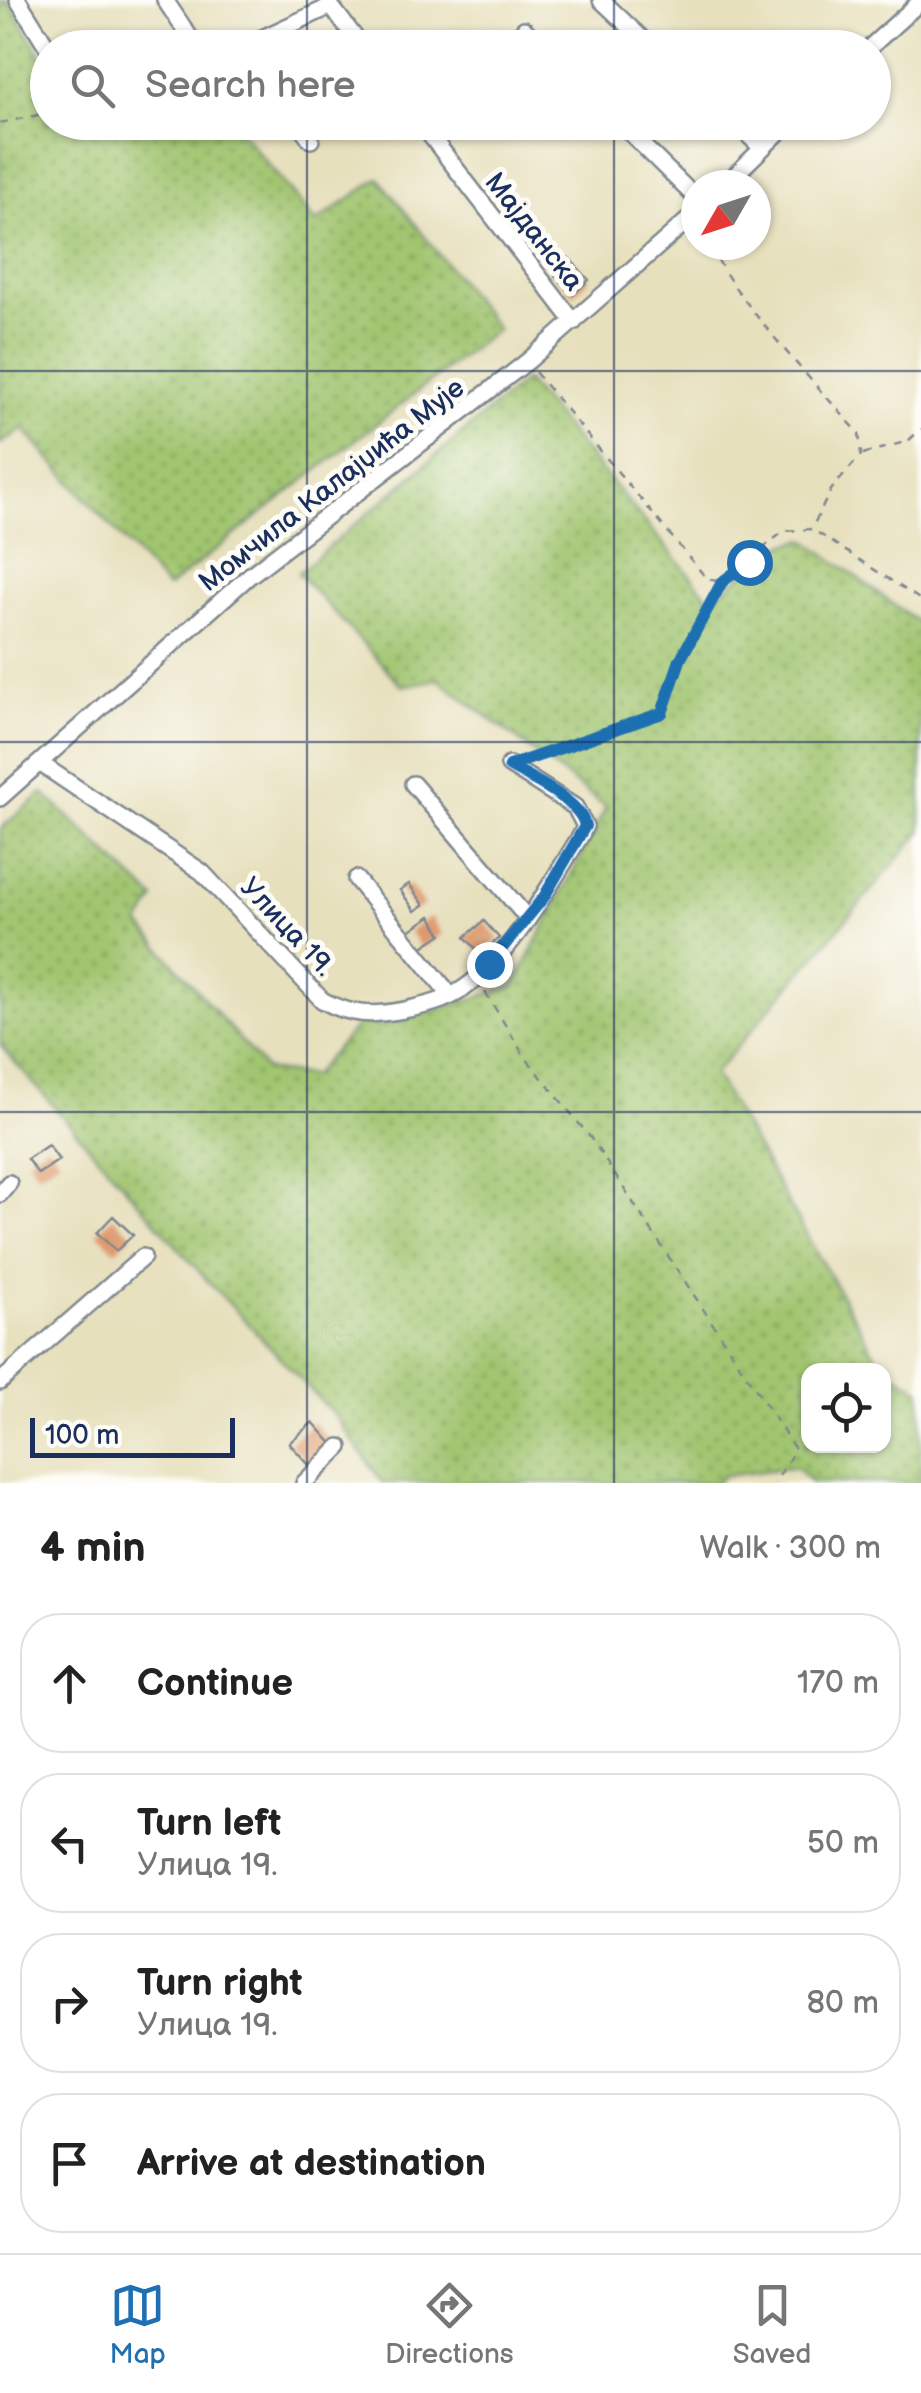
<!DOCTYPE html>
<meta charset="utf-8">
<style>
:root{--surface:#fff;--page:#f6f6f6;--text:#222;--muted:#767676;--line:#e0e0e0;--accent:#1f6fb2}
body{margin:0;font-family:"Balsamiq Sans",sans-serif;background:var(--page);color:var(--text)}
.controls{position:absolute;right:30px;bottom:30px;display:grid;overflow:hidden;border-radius:20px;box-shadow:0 2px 8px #0004}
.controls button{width:90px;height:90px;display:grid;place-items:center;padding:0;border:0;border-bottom:2px solid var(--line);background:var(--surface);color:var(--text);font:50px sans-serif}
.compass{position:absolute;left:681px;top:170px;width:90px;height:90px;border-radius:50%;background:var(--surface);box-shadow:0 2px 8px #0004;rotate:231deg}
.scale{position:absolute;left:30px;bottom:25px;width:205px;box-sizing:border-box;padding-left:10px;border:5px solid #1b2f5e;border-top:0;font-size:28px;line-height:35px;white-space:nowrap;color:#1b2f5e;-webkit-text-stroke:8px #fdfcf7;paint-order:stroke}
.stop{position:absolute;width:30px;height:30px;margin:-22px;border:8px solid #1f6fb2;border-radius:50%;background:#fff}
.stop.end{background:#1f6fb2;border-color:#fff;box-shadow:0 2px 10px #0008}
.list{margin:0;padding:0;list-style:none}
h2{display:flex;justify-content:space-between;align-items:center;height:130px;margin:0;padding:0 40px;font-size:42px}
h2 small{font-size:32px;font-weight:400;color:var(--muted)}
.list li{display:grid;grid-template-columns:65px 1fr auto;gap:30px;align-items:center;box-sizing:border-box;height:140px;margin:0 20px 20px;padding:0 20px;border:2px solid var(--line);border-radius:40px}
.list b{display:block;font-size:38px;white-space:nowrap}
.list p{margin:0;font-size:32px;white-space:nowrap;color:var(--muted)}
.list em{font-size:32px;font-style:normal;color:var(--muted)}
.icon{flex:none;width:55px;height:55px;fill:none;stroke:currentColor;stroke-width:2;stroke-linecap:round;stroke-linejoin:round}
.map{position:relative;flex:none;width:921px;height:1483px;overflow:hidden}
.search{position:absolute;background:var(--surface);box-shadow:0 2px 8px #0004;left:30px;right:30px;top:30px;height:110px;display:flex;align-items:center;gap:25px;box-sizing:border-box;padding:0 35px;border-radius:55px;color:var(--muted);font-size:38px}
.sheet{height:770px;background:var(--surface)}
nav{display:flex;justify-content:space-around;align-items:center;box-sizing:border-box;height:140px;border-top:2px solid var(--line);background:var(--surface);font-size:28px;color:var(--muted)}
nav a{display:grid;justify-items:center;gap:5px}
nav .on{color:var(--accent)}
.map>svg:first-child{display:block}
.grass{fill:url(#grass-dots);stroke:#5e7a66;stroke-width:2.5;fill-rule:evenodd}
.building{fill:#de996d}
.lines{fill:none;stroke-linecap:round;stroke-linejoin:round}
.minor-casing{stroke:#81888e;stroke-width:20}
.path{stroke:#81888e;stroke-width:2.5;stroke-dasharray:8 8;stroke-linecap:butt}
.minor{stroke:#fff;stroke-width:15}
.route{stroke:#1f6fb2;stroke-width:12}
.grid{fill:none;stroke:#1b2f5e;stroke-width:2.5;stroke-opacity:0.55}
.labels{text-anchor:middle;stroke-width:10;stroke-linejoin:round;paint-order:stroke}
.street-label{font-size:28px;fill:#1b2f5e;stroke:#fdfcf7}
</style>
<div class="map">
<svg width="921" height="1483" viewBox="0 0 921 1483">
<defs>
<pattern id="grass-dots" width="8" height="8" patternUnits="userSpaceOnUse" patternTransform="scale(2.5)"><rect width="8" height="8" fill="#a1c56f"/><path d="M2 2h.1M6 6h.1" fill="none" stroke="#82a05e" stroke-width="1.8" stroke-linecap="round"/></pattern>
</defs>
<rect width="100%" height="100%" fill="#fdfcf7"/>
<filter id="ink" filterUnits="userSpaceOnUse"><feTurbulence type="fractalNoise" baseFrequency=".01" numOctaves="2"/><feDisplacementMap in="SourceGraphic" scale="20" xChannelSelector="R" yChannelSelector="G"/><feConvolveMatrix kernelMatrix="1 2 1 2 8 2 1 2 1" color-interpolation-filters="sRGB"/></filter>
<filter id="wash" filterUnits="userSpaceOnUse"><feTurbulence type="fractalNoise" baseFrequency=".0048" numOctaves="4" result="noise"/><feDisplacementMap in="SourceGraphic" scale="40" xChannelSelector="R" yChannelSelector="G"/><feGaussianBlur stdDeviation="2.25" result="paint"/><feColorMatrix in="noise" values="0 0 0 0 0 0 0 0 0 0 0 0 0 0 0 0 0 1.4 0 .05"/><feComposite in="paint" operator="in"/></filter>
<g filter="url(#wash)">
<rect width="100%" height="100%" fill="#e7e0bd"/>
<g class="grass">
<path d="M 0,0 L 8,0 L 47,65 L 48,122 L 83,123 L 88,130 L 104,123 L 234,123 L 316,222 L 379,178 L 497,329 L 167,588 L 23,429 L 0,444 Z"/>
<path d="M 525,380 L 711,600 L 777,547 L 805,539 L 921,625 L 921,832 L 714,1074 L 881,1365 L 921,1390 L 921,1483 L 812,1483 L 796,1467 L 723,1476 L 716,1483 L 383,1483 L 336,1417 L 204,1277 L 0,1045 L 0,829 L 43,793 L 155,899 L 140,924 L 266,1070 L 312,1076 L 361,1021 L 380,1027 L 514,986 L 606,807 L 438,679 L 402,686 L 298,573 ZM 808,1370 L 884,1370 L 884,1446 L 808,1446 Z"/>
</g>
<g id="blocks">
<g class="building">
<path d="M 569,258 L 589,280 L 573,295 L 553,273 Z"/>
<path d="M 409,884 L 424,905 L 415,911 L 400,890 Z"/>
<path d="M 431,916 L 442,934 L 421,948 L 409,931 Z"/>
<path d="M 484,921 L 499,938 L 481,954 L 465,937 Z"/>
<path d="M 48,1145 L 59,1160 L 38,1174 L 27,1159 Z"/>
<path d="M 113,1216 L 133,1235 L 116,1251 L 97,1233 Z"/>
<path d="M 313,1422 L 334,1446 L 311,1467 L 289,1443 Z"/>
</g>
</g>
</g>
<g filter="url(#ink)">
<use href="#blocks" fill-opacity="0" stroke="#81888e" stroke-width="2.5"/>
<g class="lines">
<defs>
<g id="minor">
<path d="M 18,0 L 48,48"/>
<path d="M 165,0 L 197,48"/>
<path d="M 601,0 L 652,48"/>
<path d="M 524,29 L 543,48"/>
<path d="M 241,48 L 331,6 L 363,48"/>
<path d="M 869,48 L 921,1"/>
<path d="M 298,122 L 311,140"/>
<path d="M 420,122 L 574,322"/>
<path d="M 619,122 L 696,198"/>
<path d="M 734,122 L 762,148"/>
<path d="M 725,185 L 789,122"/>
<path d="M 41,764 L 202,872 L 322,1000 C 350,1016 373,1016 404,1010 C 424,1006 446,1001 463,989 C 513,954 549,886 581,835 L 585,826 L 575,807 L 509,765"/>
<path d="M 413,784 L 528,919"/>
<path d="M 0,798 L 249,576 L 528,361 L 696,213"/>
<path d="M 356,879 L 451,996"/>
<path d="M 0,1194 L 9,1183"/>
<path d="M 0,1382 L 143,1257"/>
<path d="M 304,1483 L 340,1447"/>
</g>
</defs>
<use href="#minor" class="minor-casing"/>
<g class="path">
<path d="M 0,123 L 48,113"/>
<path d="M 712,245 C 720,283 828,399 859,433 L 861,455 L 831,490 L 812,528"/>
<path d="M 535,372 L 707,579 L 722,582 L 784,531 L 812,529 L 921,600"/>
<path d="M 863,454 L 908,441 L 921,429"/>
<path d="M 526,760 L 662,713 L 680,660 L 721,584"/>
<path d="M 485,992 L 525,1057 L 590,1137 L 795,1449 L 775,1483"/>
</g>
<use href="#minor" class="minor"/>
</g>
</g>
<g class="lines" filter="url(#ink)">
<path class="route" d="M 489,964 L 544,897 L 585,826 C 581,801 531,779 509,766 L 662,713 L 680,660 L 722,582 L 749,562"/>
</g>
<path class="grid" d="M 307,0 L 307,48M 614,0 L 614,48M 307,122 L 307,1483M 614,122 L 614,1483M 0,371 L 921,371M 0,742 L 921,742M 0,1112 L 921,1112"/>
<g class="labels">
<g class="street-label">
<text transform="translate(535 231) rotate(52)" y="10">Мајданска</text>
<text transform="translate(331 484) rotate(-38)" y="10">Момчила Калајџића Мује</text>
<text transform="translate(288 926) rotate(47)" y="10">Улица 19.</text>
</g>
</g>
</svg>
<div class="controls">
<button><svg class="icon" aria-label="locate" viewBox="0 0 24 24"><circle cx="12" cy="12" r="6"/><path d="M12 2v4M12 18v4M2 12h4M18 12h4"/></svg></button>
</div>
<svg class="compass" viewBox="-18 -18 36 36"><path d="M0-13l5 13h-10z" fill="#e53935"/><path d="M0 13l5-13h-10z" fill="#767676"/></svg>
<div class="scale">100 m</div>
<div class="stop" style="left:749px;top:562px"></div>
<div class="stop end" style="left:489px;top:964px"></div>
<div class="search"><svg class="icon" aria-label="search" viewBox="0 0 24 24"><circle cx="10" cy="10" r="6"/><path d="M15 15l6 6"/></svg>Search here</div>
</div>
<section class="sheet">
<h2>4 min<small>Walk · 300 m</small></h2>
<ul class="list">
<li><svg class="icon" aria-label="ahead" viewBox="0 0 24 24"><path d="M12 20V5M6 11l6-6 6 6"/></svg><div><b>Continue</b></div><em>170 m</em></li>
<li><svg class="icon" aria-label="left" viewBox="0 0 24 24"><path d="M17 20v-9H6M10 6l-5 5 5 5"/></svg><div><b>Turn left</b><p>Улица 19.</p></div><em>50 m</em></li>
<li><svg class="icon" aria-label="right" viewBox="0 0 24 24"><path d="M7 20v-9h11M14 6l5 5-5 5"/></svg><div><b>Turn right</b><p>Улица 19.</p></div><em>80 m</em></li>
<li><svg class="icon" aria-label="arrive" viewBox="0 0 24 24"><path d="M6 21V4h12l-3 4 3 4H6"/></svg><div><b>Arrive at destination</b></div></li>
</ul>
</section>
<nav>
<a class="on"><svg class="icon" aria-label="map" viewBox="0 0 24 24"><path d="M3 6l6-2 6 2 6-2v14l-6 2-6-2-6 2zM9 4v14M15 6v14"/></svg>Map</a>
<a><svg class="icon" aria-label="directions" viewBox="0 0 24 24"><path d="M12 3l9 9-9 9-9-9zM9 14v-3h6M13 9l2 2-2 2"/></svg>Directions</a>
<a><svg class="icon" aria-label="saved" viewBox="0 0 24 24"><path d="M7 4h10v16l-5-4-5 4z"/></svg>Saved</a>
</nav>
